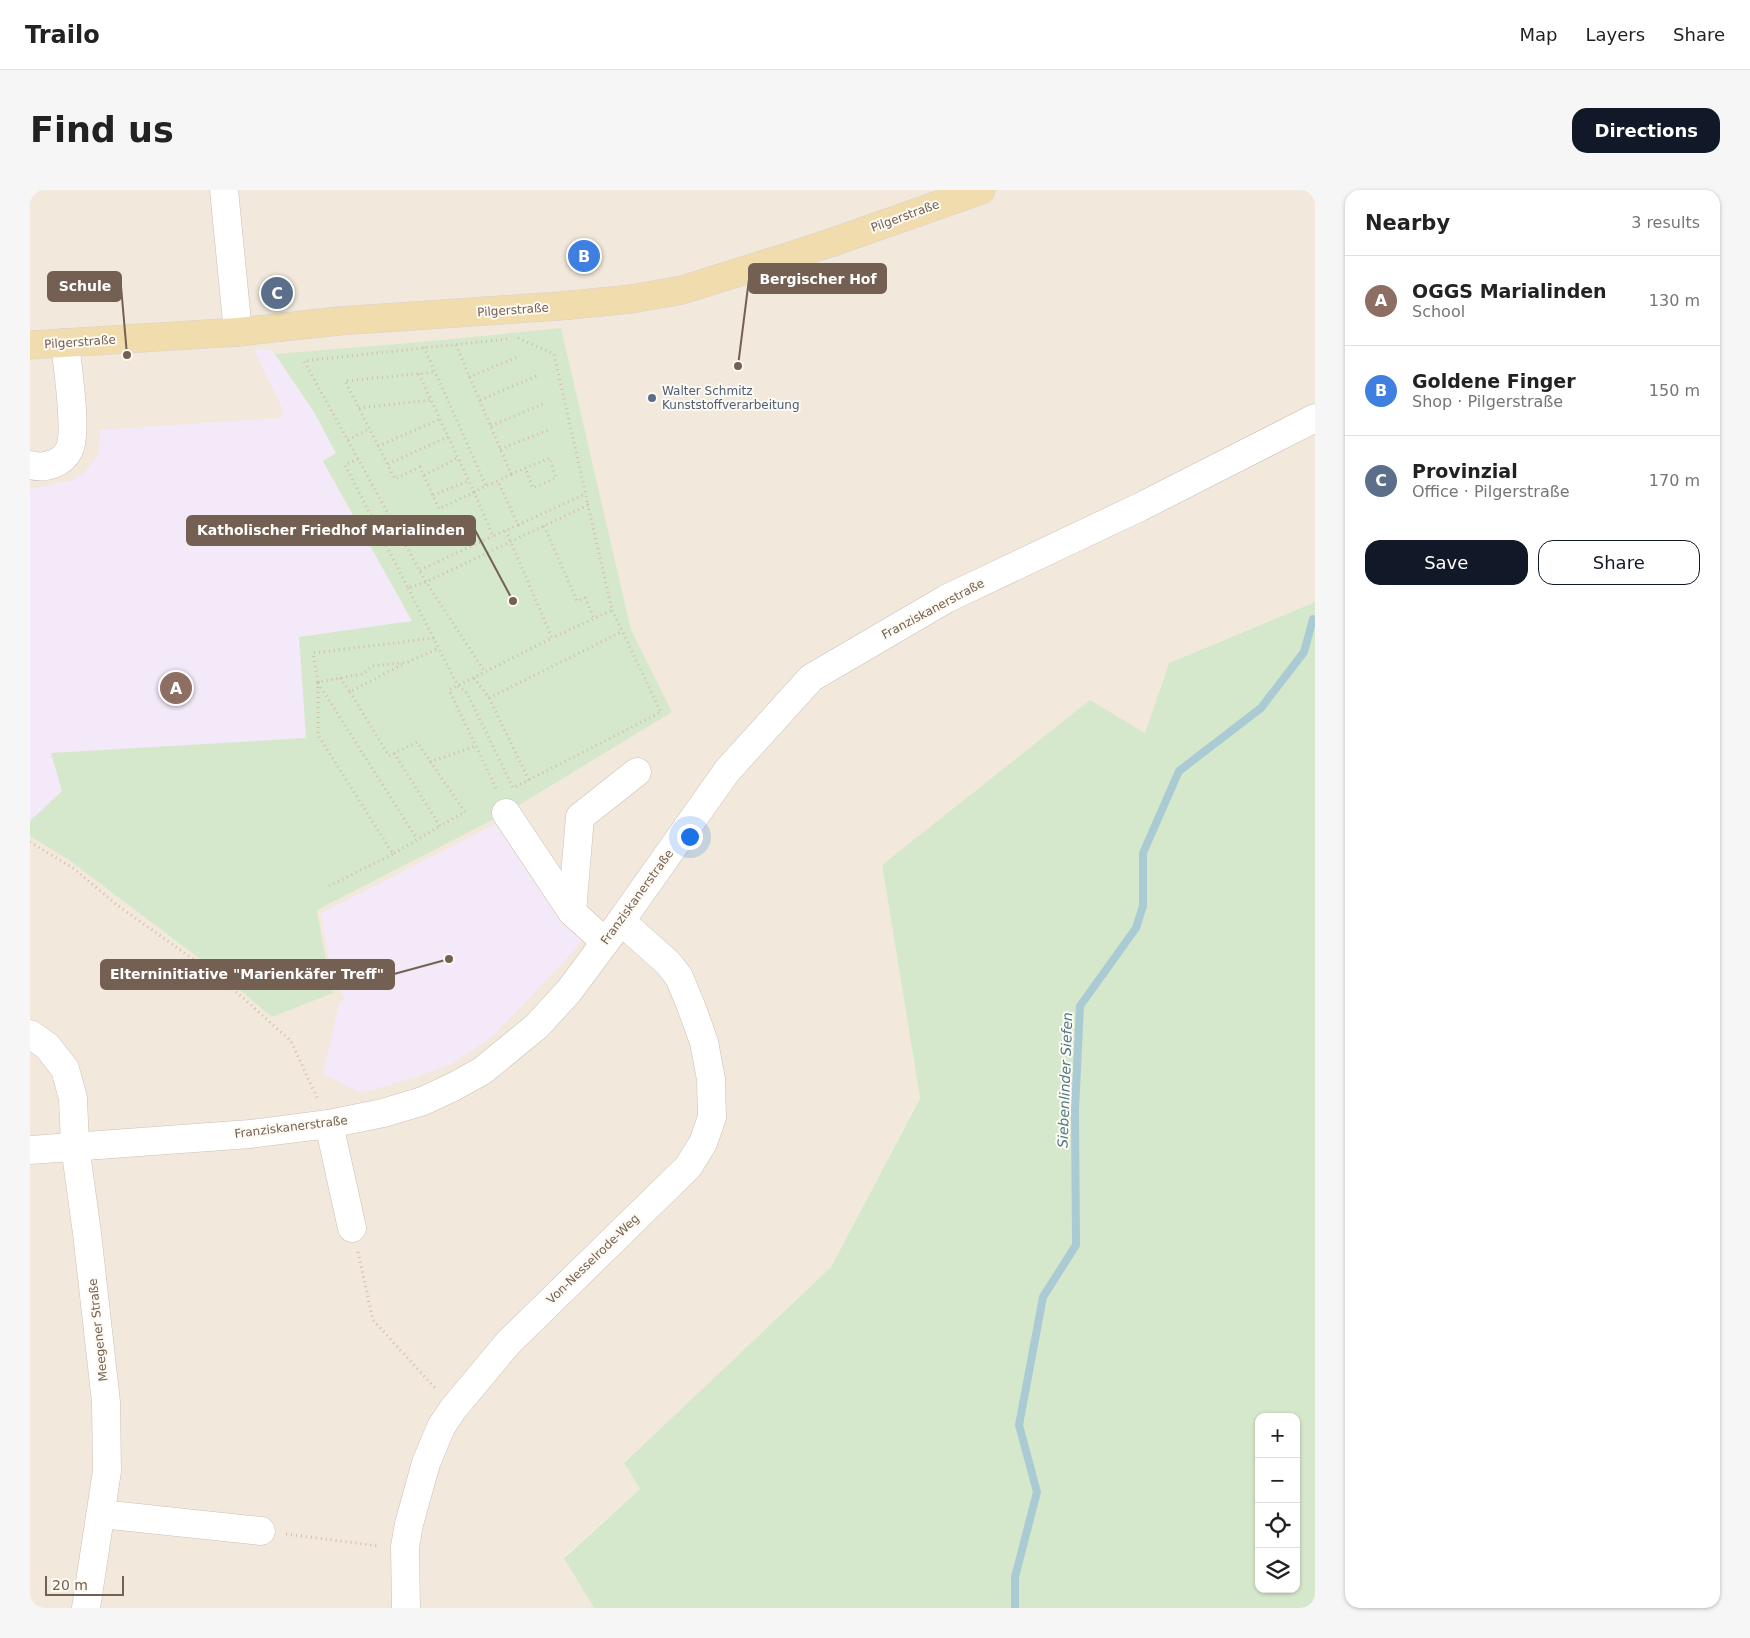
<!DOCTYPE html>
<meta charset="utf-8">
<style>
:root{--surface:#fff;--page:#f6f6f6;--text:#222;--muted:#767676;--line:#e0e0e0;--accent:#111827}
body{margin:0;font-family:"DejaVu Sans",sans-serif;background:var(--page);color:var(--text)}
.controls{position:absolute;right:15px;bottom:15px;display:grid;overflow:hidden;border-radius:10px;box-shadow:0 1px 4px #0004}
.controls button{width:45px;height:45px;display:grid;place-items:center;padding:0;border:0;border-bottom:1px solid var(--line);background:var(--surface);color:var(--text);font:25px sans-serif}
.scale{position:absolute;left:15px;bottom:12px;width:79px;box-sizing:border-box;padding-left:5px;border:2px solid #746052;border-top:0;font-size:14px;line-height:18px;white-space:nowrap;color:#746052;-webkit-text-stroke:4px #fdfaf3;paint-order:stroke}
.you{position:absolute;left:659px;top:646px;width:18px;height:18px;margin:-12px;border:4px solid #fff;border-radius:50%;background:#1a73e8;box-shadow:0 0 0 8px #1a73e833}
.badge{display:grid;place-items:center;width:32px;height:32px;border-radius:50%;background:var(--accent);color:#fff;font-size:16px;font-weight:700}
.pin{position:absolute;translate:-50% -50%;border:2px solid #fff;box-shadow:0 1px 5px #0006}
.list{margin:0;padding:0;list-style:none}
h2{display:flex;justify-content:space-between;align-items:center;height:65px;margin:0;padding:0 20px;font-size:21px}
h2 small{font-size:16px;font-weight:400;color:var(--muted)}
.list li{display:grid;grid-template-columns:32px 1fr auto;gap:15px;align-items:center;box-sizing:border-box;height:90px;padding:0 20px;border-top:1px solid var(--line)}
.list b{display:block;font-size:19px;white-space:nowrap}
.list p{margin:0;font-size:16px;white-space:nowrap;color:var(--muted)}
.list em{font-size:16px;font-style:normal;color:var(--muted)}
.actions{display:flex;gap:10px;padding:15px 20px}
.actions a{flex:1;padding:11px 0;border:1px solid var(--accent);border-radius:15px;text-align:center;font-size:18px;color:var(--accent)}
.actions .main{background:var(--accent);color:#fff}
.icon{flex:none;width:28px;height:28px;fill:none;stroke:currentColor;stroke-width:2;stroke-linecap:round;stroke-linejoin:round}
.map{position:relative;flex:none;width:1285px;height:1418px;overflow:hidden;border-radius:15px}
header{display:flex;align-items:center;gap:30px;box-sizing:border-box;height:70px;padding:0 25px;background:var(--surface);border-bottom:1px solid var(--line)}
header strong{font-size:24px}
nav{display:flex;gap:28px;margin-inline-start:auto;font-size:18px}
.intro{display:flex;align-items:center;justify-content:space-between;box-sizing:border-box;height:120px;padding:0 30px}
h1{margin:0;font-size:35px}
.button{padding:12px 22px;border-radius:15px;background:var(--accent);color:#fff;font-size:18px;font-weight:700}
main{display:flex;gap:30px;padding:0 30px}
aside{flex:1;background:var(--surface);border-radius:15px;box-shadow:0 1px 4px #0004}
.map>svg:first-child{display:block}
.residential{fill:#f2e9dc}
.education{fill:#f3e9f8}
.green{fill:#d6e8cc;fill-rule:evenodd}
.lines{fill:none;stroke-linecap:round;stroke-linejoin:round}
.stream{stroke:#aacbd4;stroke-width:8}
.minor-casing{stroke:#ccbfb3;stroke-width:29}
.major-casing{stroke:#d8d2cf;stroke-width:29}
.path{stroke:#d3bcaa;stroke-width:3;stroke-dasharray:1 4;stroke-linecap:butt}
.minor{stroke:#fff;stroke-width:28}
.major{stroke:#f1dcae;stroke-width:28}
.service-dot{fill:#5c6f8a;stroke:#fdfaf3;stroke-width:2}
.labels{text-anchor:middle;stroke-width:4;stroke-linejoin:round;paint-order:stroke}
.street-label{font-size:12px;fill:#746052;stroke:#fdfaf3}
.service-label{font-size:12px;fill:#4e5e75;stroke:#fdfaf3;text-anchor:start}
.water-label{font-size:14px;font-style:italic;fill:#4d7885;stroke:#fdfaf3}
.leader{fill:none;stroke:#746052;stroke-width:2}
.callout-dot{fill:#746052;stroke:#fdfaf3;stroke-width:2}
.callout{fill:#746052;stroke:#746052;stroke-width:2}
.callout-label{font-size:14px;text-anchor:middle;font-weight:bold;fill:#fff}
</style>
<header>
<strong>Trailo</strong>
<nav><a>Map</a><a>Layers</a><a>Share</a></nav>
</header>
<div class="intro"><h1>Find us</h1><a class="button">Directions</a></div>
<main>
<div class="map">
<svg width="1285" height="1418" viewBox="0 0 1285 1418">
<rect width="100%" height="100%" fill="#fbf6ed"/>
<path class="residential" d="M 0,0 L 1285,0 L 1285,412 L 1139,473 L 1115,544 L 852,675 L 890,907 L 801,1077 L 594,1273 L 610,1299 L 534,1367 L 564,1418 L 0,1418 Z"/>
<g class="education">
<path d="M 224,160 L 242,160 L 284,222 L 306,264 L 293,272 L 383,432 L 277,548 L 287,720 L 297,776 L 303,803 L 242,827 L 199,791 L 39,670 L 0,646 L 0,299 L 43,290 L 55,282 L 69,263 L 70,240 L 250,228 L 253,220 Z"/>
<path d="M 472,631 L 552,749 L 545,760 L 462,847 L 422,874 L 383,888 L 331,903 L 293,884 L 309,813 L 315,809 L 304,790 L 300,777 L 291,723 Z"/>
</g>
<g class="green">
<path d="M 531,138 L 601,440 L 642,522 L 476,623 L 287,720 L 297,776 L 303,803 L 242,827 L 199,791 L 39,670 L 0,646 L 0,631 L 32,601 L 21,563 L 276,548 L 269,447 L 382,431 L 293,271 L 306,263 L 284,222 L 245,164 L 392,152 Z"/>
<path d="M 1285,412 L 1285,1418 L 564,1418 L 534,1368 L 610,1299 L 594,1273 L 801,1077 L 890,908 L 852,675 L 1060,510 L 1115,543 L 1139,473 ZM 1229,1227 L 1266,1227 L 1266,1399 L 1229,1399 Z"/>
</g>
<g class="lines">
<path class="stream" d="M 985,1418 L 985,1387 L 1007,1302 L 989,1235 L 1013,1107 L 1046,1055 L 1045,920 L 1050,816 L 1106,738 L 1113,716 L 1113,663 L 1149,581 L 1231,518 L 1274,462 L 1283,429"/>
<defs>
<g id="minor">
<path d="M 194,0 L 208,142"/>
<path d="M 0,275 C 15,279 32,274 39,260 C 48,243 37,174 35,153"/>
<path d="M 476,623 L 542,722 L 575,752"/>
<path d="M 542,722 L 550,627 L 607,582"/>
<path d="M 0,844 L 17,856 L 35,879 L 43,908 L 45,956 L 57,1043 L 76,1212 L 77,1281 L 56,1418"/>
<path d="M 299,934 L 322,1038"/>
<path d="M 0,960 L 220,944 L 299,934 L 353,923 L 393,911 L 423,897 L 452,881 L 507,836 L 539,801 L 591,731 L 697,581 L 781,488 L 916,409 L 1110,317 L 1285,228"/>
<path d="M 71,1324 L 231,1341"/>
<path d="M 376,1418 L 375,1357 L 379,1334 L 396,1273 L 411,1237 L 423,1219 L 478,1153 L 658,977 L 673,953 L 682,927 L 681,889 L 674,852 L 661,816 L 649,787 L 638,773 L 591,731"/>
</g>
<path id="major" d="M 0,155 L 208,142 L 309,131 L 530,116 L 601,109 L 652,100 L 751,69 L 803,52 L 951,0"/>
</defs>
<use href="#minor" class="minor-casing"/>
<use href="#major" class="major-casing"/>
<g class="path">
<path d="M 488,148 L 524,164 L 558,315"/>
<path d="M 477,149 L 274,171 L 396,392 L 558,315 L 582,420 L 522,448"/>
<path d="M 426,155 L 481,284 L 468,291"/>
<path d="M 394,157 L 456,296 L 444,302 L 463,346 L 488,335 L 468,291 L 456,296"/>
<path d="M 389,184 L 444,302 L 409,319 L 390,277 L 365,289 L 315,191 L 405,182"/>
<path d="M 439,187 L 490,166"/>
<path d="M 450,210 L 509,185"/>
<path d="M 329,218 L 401,210"/>
<path d="M 461,236 L 515,213"/>
<path d="M 318,250 L 339,239"/>
<path d="M 348,256 L 410,229"/>
<path d="M 470,259 L 521,239"/>
<path d="M 328,269 L 315,275 L 378,398 L 396,392 L 455,482"/>
<path d="M 358,274 L 418,247"/>
<path d="M 481,284 L 520,268 L 526,288 L 503,298 L 495,278"/>
<path d="M 394,285 L 428,268"/>
<path d="M 403,305 L 439,291"/>
<path d="M 488,335 L 555,304"/>
<path d="M 514,336 L 547,411 L 555,408 L 564,428"/>
<path d="M 390,380 L 463,346"/>
<path d="M 378,398 L 428,496 L 437,503 L 483,598 L 631,522 L 582,420"/>
<path d="M 404,448 L 283,463 L 288,492 L 333,484 L 342,476 L 378,472 L 409,458"/>
<path d="M 310,488 L 320,502 L 375,473"/>
<path d="M 444,488 L 459,508 L 593,441"/>
<path d="M 288,492 L 288,545 L 363,664 L 410,636"/>
<path d="M 288,493 L 387,649"/>
<path d="M 320,502 L 359,566 L 387,552 L 435,622 L 410,636 L 364,563"/>
<path d="M 459,508 L 499,590"/>
<path d="M 400,572 L 446,556"/>
<path d="M 466,598 L 419,500 L 522,448 L 476,341"/>
<path d="M 0,652 L 43,678 L 87,715 L 195,792 L 261,851 L 287,908"/>
<path d="M 299,696 L 363,664"/>
<path d="M 328,1062 L 343,1130 L 405,1198"/>
<path d="M 256,1344 L 349,1356"/>
</g>
<use href="#minor" class="minor"/>
<use href="#major" class="major"/>
</g>
<circle class="service-dot" cx="622" cy="208" r="5"/>
<g class="labels">
<g class="street-label">
<text transform="translate(875 26) rotate(-20)" y="4">Pilgerstraße</text>
<text transform="translate(483 120) rotate(-4)" y="4">Pilgerstraße</text>
<text transform="translate(50 152) rotate(-4)" y="4">Pilgerstraße</text>
<text transform="translate(903 419) rotate(-28)" y="4">Franziskanerstraße</text>
<text transform="translate(607 707) rotate(-54)" y="4">Franziskanerstraße</text>
<text transform="translate(261 937) rotate(-7)" y="4">Franziskanerstraße</text>
<text transform="translate(563 1069) rotate(-44)" y="4">Von-Nesselrode-Weg</text>
<text transform="translate(68 1140) rotate(-96)" y="4">Meegener Straße</text>
</g>
<g class="service-label">
<text x="632" y="205">Walter Schmitz<tspan x="632" dy="14">Kunststoffverarbeitung</tspan></text>
</g>
<g class="water-label">
<text transform="translate(1035 890) rotate(-88)" y="5">Siebenlinder Siefen</text>
</g>
</g>
<path class="leader" d="M708 176L719 89M97 165L91 96M483 411L445 340M419 769L364 784"/>
<g class="callout-dot">
<circle cx="708" cy="176" r="5"/>
<circle cx="97" cy="165" r="5"/>
<circle cx="483" cy="411" r="5"/>
<circle cx="419" cy="769" r="5"/>
</g>
<g class="callout">
<rect x="719" y="74" width="137" height="29" rx="5"/>
<rect x="18" y="82" width="73" height="29" rx="5"/>
<rect x="157" y="326" width="288" height="29" rx="5"/>
<rect x="71" y="770" width="293" height="29" rx="5"/>
</g>
<g class="callout-label">
<text x="788" y="94">Bergischer Hof</text>
<text x="55" y="101">Schule</text>
<text x="301" y="345">Katholischer Friedhof Marialinden</text>
<text x="217" y="789">Elterninitiative "Marienkäfer Treff"</text>
</g>
</svg>
<div class="controls">
<button>+</button>
<button>−</button>
<button><svg class="icon" aria-label="locate" viewBox="0 0 24 24"><circle cx="12" cy="12" r="6"/><path d="M12 2v4M12 18v4M2 12h4M18 12h4"/></svg></button>
<button><svg class="icon" aria-label="layers" viewBox="0 0 24 24"><path d="M12 4l9 5-9 5-9-5zM3 14l9 5 9-5"/></svg></button>
</div>
<div class="scale">20 m</div>
<div class="you"></div>
<div class="pin badge" style="left:146px;top:498px;background:#8d6e63">A</div>
<div class="pin badge" style="left:554px;top:66px;background:#3f7fe0">B</div>
<div class="pin badge" style="left:247px;top:103px;background:#5c6f8a">C</div>
</div>
<aside>
<h2>Nearby<small>3 results</small></h2>
<ul class="list">
<li><span class="badge" style="background:#8d6e63">A</span><div><b>OGGS Marialinden</b><p>School</p></div><em>130 m</em></li>
<li><span class="badge" style="background:#3f7fe0">B</span><div><b>Goldene Finger</b><p>Shop · Pilgerstraße</p></div><em>150 m</em></li>
<li><span class="badge" style="background:#5c6f8a">C</span><div><b>Provinzial</b><p>Office · Pilgerstraße</p></div><em>170 m</em></li>
</ul>
<div class="actions"><a class="main">Save</a><a>Share</a></div>
</aside>
</main>
